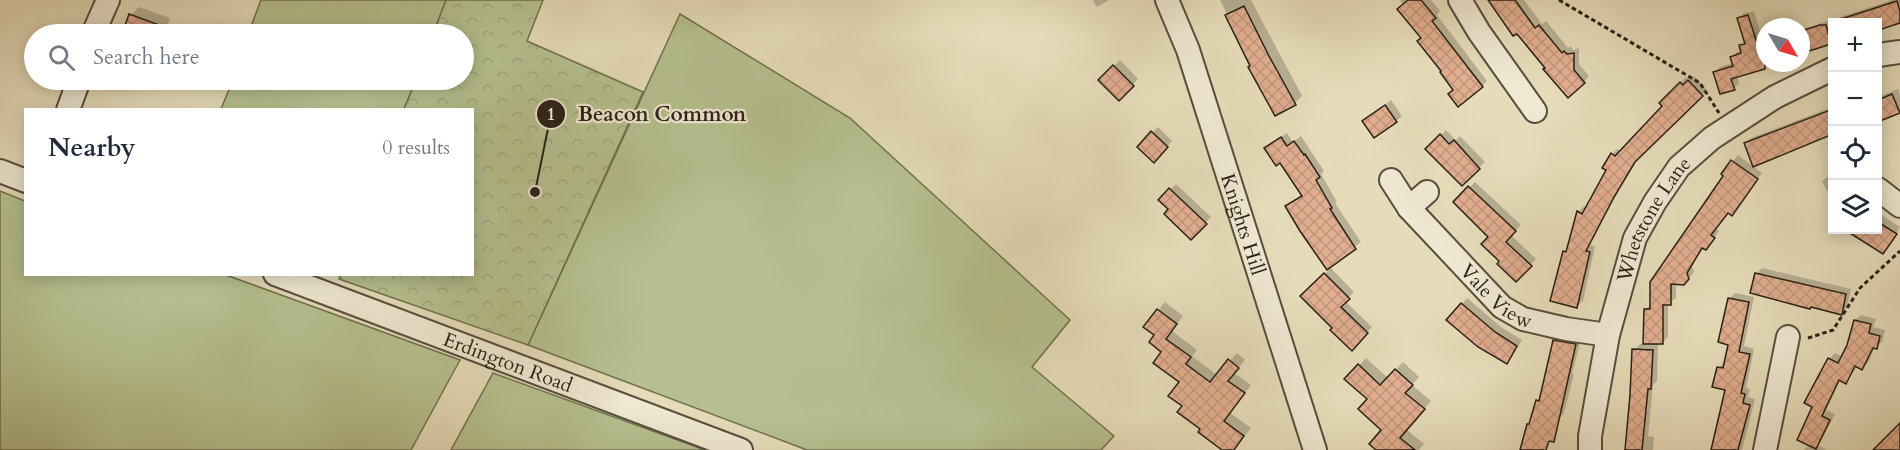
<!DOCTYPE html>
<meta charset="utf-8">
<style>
:root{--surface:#fff;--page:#f6f6f7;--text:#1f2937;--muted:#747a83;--line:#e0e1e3}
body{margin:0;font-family:Cardo,serif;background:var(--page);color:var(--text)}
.controls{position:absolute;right:18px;top:18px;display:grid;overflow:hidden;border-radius:0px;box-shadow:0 3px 15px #0003}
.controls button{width:54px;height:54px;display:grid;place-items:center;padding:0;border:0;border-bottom:2px solid var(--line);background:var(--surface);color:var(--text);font:30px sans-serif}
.compass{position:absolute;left:1756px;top:18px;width:54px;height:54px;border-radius:50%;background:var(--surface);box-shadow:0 3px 15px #0003;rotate:128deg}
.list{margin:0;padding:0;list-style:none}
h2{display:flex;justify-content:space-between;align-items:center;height:78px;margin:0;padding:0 24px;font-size:26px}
h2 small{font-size:20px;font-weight:400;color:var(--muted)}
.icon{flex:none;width:33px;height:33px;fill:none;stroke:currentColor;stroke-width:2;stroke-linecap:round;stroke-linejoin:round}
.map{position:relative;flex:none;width:1900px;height:450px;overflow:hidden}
.search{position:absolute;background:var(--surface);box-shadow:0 3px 15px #0003;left:24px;top:24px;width:450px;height:66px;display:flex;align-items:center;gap:15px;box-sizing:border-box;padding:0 21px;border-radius:33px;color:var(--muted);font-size:22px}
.panel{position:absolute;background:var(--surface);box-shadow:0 3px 15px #0003;left:24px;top:108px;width:450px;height:168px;border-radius:0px}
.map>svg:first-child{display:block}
.green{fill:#b6c08f;stroke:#6f7052;stroke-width:1.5}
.forest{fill:url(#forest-crowns);stroke:#6f7052;stroke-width:1.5}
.shadow{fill:#0003}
.building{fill:url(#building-cross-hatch);stroke:#281f16;stroke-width:1.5}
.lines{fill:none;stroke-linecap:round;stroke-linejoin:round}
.minor-casing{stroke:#584e3f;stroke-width:26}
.path{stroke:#281f16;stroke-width:3;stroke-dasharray:4.5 3;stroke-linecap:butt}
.minor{stroke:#efe8d2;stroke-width:22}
.labels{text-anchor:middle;stroke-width:4.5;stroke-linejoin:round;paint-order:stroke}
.street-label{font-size:20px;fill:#281f16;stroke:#efe8d2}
.leader{fill:none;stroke:#281f16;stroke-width:2}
.callout-dot{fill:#281f16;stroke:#efe8d2;stroke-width:2}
.mark-label{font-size:18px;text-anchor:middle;font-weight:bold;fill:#fff}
.callout-label{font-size:21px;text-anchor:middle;font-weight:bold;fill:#281f16;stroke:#efe8d2;stroke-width:4.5;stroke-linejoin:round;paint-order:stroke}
</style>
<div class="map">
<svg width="1900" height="450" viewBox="0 0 1900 450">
<defs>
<pattern id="forest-crowns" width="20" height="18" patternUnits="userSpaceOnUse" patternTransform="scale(1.5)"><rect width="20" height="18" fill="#b6c08f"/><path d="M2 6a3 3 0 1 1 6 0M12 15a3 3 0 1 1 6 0" fill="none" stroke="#9ca57b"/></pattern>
<pattern id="building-cross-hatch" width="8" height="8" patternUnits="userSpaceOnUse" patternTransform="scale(1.5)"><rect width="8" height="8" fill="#e1ae8f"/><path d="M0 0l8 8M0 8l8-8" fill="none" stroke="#c1957b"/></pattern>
</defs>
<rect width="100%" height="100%" fill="#e6dcb9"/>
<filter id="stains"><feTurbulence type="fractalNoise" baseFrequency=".00333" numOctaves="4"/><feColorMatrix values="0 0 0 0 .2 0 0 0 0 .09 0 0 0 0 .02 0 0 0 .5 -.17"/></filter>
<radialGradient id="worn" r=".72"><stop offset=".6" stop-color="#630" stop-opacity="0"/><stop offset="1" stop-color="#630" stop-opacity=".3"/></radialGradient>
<g class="green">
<path d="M 261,0 L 446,0 L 433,34 L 248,34 Z"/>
<path d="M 680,14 L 850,118 L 1070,320 L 1032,367 L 1114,436 L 1101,450 L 807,450 L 528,345 Z"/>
<path d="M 233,80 L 416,80 L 404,109 L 221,109 Z"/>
<path d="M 0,191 L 25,201 L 26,274 L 226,275 L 460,360 L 411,450 L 0,450 Z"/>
<path d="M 493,373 L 705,450 L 451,450 Z"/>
</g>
<path class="forest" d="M 446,0 L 543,0 L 527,41 L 643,92 L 528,345 L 339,279 L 341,274 L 472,274 L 472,110 L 404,109 L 416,80 L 464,80 L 464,34 L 433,34 Z"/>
<g class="shadow">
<path d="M 1093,0 L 1109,0 L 1097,7 Z"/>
<path d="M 1220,0 L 1251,0 L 1302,96 L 1295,103 L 1252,66 Z"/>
<path d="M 1400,0 L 1431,0 L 1440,11 L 1437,15 L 1487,81 L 1482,86 L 1455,89 Z"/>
<path d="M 1490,0 L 1524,0 L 1542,24 L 1546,21 L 1568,48 L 1571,46 L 1573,50 L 1579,48 L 1579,64 L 1589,76 L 1584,82 L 1547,68 Z"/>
<path d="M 1892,0 L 1900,0 L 1900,21 L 1878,27 L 1878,22 L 1832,22 L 1832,41 L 1801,52 L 1801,30 Z"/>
<path d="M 139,7 L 170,18 L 164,34 L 124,34 L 131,15 Z"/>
<path d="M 1754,11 L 1763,42 L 1765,41 L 1765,63 L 1769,63 L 1737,76 L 1739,83 L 1734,88 L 1715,73 L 1720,67 L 1733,63 L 1732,58 L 1737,52 L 1742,51 L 1741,46 L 1746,41 L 1739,19 L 1744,13 Z"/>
<path d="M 1120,60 L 1138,79 L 1119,99 L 1100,80 Z"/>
<path d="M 1694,76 L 1707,90 L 1640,155 L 1619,190 L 1590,245 L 1595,246 L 1583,301 L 1577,306 L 1564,252 L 1568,248 L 1578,212 L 1584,206 L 1587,208 L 1608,170 L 1612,154 L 1617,149 L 1621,151 L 1664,106 L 1661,103 L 1686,77 L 1689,80 Z"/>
<path d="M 1898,89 L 1900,95 L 1900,111 L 1878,121 L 1878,97 Z"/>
<path d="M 1391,100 L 1402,116 L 1396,121 L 1364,121 Z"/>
<path d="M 1832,107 L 1832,133 L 1746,143 L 1751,138 Z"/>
<path d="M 1158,127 L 1172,141 L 1154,161 L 1139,147 Z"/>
<path d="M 1446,130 L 1456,140 L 1460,136 L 1485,162 L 1462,184 L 1427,149 Z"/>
<path d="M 1287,133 L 1293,142 L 1301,136 L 1324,171 L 1321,174 L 1337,202 L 1335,203 L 1361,242 L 1329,266 L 1354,292 L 1345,301 L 1372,327 L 1352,349 L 1302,296 L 1329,270 L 1301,231 L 1287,206 L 1302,194 L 1281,161 L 1266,148 Z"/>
<path d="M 1738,155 L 1762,173 L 1737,208 L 1728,212 L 1716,229 L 1719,231 L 1711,243 L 1704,247 L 1692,266 L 1694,272 L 1684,284 L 1676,283 L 1676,298 L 1668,304 L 1668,337 L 1662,343 L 1658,343 L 1657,381 L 1653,385 L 1648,436 L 1654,437 L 1653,450 L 1626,450 L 1634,350 L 1640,344 L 1644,344 L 1645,310 L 1651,304 L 1725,176 L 1723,174 Z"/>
<path d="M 1832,173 L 1832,200 L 1822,181 Z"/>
<path d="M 1475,182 L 1521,225 L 1511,235 L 1536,259 L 1516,280 L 1501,261 L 1490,237 L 1455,202 Z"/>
<path d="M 1176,184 L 1211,217 L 1191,238 L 1170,209 L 1160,200 Z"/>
<path d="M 1878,213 L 1900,227 L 1889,247 L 1883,252 L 1854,233 L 1857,230 L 1878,230 Z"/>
<path d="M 1762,268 L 1851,289 L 1847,307 L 1841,313 L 1756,274 Z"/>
<path d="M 1735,293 L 1754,297 L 1744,346 L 1754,349 L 1746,388 L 1750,389 L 1748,397 L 1755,399 L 1742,450 L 1713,450 L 1727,388 L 1718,368 L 1725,362 L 1730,344 L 1729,299 Z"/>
<path d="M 1467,298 L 1501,327 L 1522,340 L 1512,357 L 1506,362 L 1462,304 Z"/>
<path d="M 1165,302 L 1183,316 L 1172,331 L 1197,350 L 1192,356 L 1217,375 L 1237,353 L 1245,360 L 1234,373 L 1251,385 L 1230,413 L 1251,428 L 1234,450 L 1224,450 L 1202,429 L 1184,406 L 1181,381 L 1156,335 L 1145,327 Z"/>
<path d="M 1861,315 L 1876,319 L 1873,327 L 1885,330 L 1882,342 L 1875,347 L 1868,363 L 1862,368 L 1857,366 L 1851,376 L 1846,382 L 1841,379 L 1826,410 L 1835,414 L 1821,441 L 1818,445 L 1827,450 L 1804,450 L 1809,444 L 1814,406 L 1806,403 L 1829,359 L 1835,353 L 1843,357 L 1855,320 Z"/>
<path d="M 1560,335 L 1581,339 L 1572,374 L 1574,374 L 1564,413 L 1533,450 L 1522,450 L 1528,424 L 1532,421 L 1537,401 L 1541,397 L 1555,341 Z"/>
<path d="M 1366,358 L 1388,378 L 1403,362 L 1419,377 L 1412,385 L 1431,401 L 1407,430 L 1424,444 L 1419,450 L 1378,450 L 1383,430 L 1369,399 L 1359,366 Z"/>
</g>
<g class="building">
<path d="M 1408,0 L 1421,0 L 1436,18 L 1432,21 L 1483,87 L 1458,107 L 1448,94 L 1453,90 L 1440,72 L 1441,71 L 1417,41 L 1421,38 L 1397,9 Z"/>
<path d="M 1488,0 L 1515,0 L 1535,28 L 1539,25 L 1562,53 L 1564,51 L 1567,54 L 1574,53 L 1574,70 L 1585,83 L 1568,98 L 1543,69 L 1545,68 L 1517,34 L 1513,36 Z"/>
<path d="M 1897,1 L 1900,11 L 1900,23 L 1879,30 L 1878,22 L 1841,22 L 1841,19 Z"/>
<path d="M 1244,6 L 1269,56 L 1296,105 L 1275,116 L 1248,67 L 1250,66 L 1225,15 Z"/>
<path d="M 129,14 L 181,33 L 181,34 L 122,34 Z"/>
<path d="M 1748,15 L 1758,46 L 1765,44 L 1765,69 L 1731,79 L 1735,90 L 1720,94 L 1713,72 L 1733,66 L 1730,57 L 1741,53 L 1739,45 L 1745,44 L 1737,18 Z"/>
<path d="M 1820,25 L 1826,25 L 1831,44 L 1806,52 L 1801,31 Z"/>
<path d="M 1113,65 L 1134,86 L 1119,101 L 1098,80 Z"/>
<path d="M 1688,80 L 1703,96 L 1635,162 L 1614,197 L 1586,251 L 1590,252 L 1577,308 L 1550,301 L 1563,251 L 1566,252 L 1577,211 L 1582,214 L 1606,170 L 1602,168 L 1611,153 L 1615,156 L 1662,106 L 1659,103 L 1680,82 L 1683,85 Z"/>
<path d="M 1892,94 L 1900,113 L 1878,122 L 1878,100 Z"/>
<path d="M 1385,105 L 1397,122 L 1374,138 L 1362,121 Z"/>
<path d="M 1833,109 L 1833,134 L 1753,167 L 1744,143 Z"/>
<path d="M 1151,131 L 1168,147 L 1154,163 L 1137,147 Z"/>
<path d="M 1440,134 L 1449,144 L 1454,140 L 1480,169 L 1462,186 L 1425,149 Z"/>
<path d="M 1281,137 L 1287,146 L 1294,141 L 1304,155 L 1305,154 L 1320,177 L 1316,180 L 1332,208 L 1330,209 L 1356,249 L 1327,270 L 1300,231 L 1285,206 L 1302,196 L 1280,163 L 1276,166 L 1264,148 Z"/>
<path d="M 1731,160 L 1758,179 L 1732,216 L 1728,213 L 1711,235 L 1715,238 L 1706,250 L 1702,248 L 1687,273 L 1689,279 L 1684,285 L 1671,284 L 1671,305 L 1663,305 L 1663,344 L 1643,344 L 1644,309 L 1650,309 L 1650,282 L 1723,176 L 1721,174 Z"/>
<path d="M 1468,186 L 1516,231 L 1506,242 L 1532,266 L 1516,282 L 1497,264 L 1499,261 L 1481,244 L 1488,237 L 1453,202 Z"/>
<path d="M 1169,188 L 1207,224 L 1191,240 L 1164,214 L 1168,209 L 1158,200 Z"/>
<path d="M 1878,222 L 1897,234 L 1883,254 L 1845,230 L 1878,230 Z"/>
<path d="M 1324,273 L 1350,299 L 1341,307 L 1368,333 L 1352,351 L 1330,330 L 1332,328 L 1300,296 Z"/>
<path d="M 1755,273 L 1846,294 L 1842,315 L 1811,307 L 1810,309 L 1750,293 Z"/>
<path d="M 1728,298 L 1749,302 L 1739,352 L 1750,354 L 1741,393 L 1745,394 L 1743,403 L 1750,405 L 1738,450 L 1711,450 L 1725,390 L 1712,387 L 1717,367 L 1723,368 L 1728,345 L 1718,342 Z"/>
<path d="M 1461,303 L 1495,332 L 1517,346 L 1507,364 L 1478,347 L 1446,320 Z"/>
<path d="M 1157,309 L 1177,324 L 1166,339 L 1191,357 L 1186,364 L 1210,382 L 1228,359 L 1239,368 L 1228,381 L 1245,393 L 1224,421 L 1244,436 L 1234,450 L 1222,450 L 1198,432 L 1200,429 L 1177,412 L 1182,406 L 1168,396 L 1179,382 L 1153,363 L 1161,352 L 1149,342 L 1154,335 L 1143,327 Z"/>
<path d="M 1854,320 L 1871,324 L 1869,333 L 1880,336 L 1877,349 L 1873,348 L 1862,370 L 1855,366 L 1846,384 L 1839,380 L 1822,416 L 1830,420 L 1816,449 L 1797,440 L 1812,407 L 1804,403 L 1828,358 L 1838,363 L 1847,345 Z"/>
<path d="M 1553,340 L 1576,344 L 1554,442 L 1549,441 L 1546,450 L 1520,450 L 1527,424 L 1529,424 L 1536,400 L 1539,401 Z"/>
<path d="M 1632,349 L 1653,350 L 1651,389 L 1648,389 L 1642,450 L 1625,450 L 1630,395 Z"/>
<path d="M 1358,364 L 1380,385 L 1395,369 L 1413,385 L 1405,393 L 1425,409 L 1400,438 L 1415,450 L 1376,450 L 1369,444 L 1381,430 L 1358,409 L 1367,399 L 1344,379 Z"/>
<path d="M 1900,423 L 1900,450 L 1873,450 Z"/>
</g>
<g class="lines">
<defs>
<g id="minor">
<path id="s1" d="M 1167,0 L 1188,50 L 1315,450"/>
<path d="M 1460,0 L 1479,32 L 1535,111"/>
<path d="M 93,34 L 108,0"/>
<path d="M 1878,55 L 1900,52"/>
<path d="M 68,110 L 79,80"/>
<path d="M 0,171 L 26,181"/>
<path id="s2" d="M 1391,180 L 1409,208 L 1502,307 L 1523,319 L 1566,329 L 1608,335"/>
<path d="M 1878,189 L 1900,206"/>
<path d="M 1409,208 L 1427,192"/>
<path id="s3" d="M 275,274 L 741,450"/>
<path id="s4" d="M 1590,450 L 1590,436 L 1608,335 L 1635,238 L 1655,202 L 1679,167 L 1712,138 L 1775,97 L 1832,69"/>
<path d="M 1765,450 L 1788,337"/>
</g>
</defs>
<use href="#minor" class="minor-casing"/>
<g class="path">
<path d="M 1559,0 L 1700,83 L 1719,113"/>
<path d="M 1808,338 L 1833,330 L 1860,288 L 1900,251"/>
</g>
<use href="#minor" class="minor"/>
</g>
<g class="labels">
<g class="street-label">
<text dy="7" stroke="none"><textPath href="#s4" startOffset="242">Whetstone Lane</textPath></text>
<text dy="7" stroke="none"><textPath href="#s1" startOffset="237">Knights Hill</textPath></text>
<text dy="7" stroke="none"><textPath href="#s2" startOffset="158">Vale View</textPath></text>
<text dy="7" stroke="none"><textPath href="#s3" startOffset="249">Erdington Road</textPath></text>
</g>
</g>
<path class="leader" d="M535 192L551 114"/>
<g class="callout-dot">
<circle cx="535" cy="192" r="6"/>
<circle cx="551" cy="114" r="15"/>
</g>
<g class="mark-label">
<text x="551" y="120">1</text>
</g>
<g class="callout-label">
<text x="662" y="121">Beacon Common</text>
</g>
<rect width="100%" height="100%" filter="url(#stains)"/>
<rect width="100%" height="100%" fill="url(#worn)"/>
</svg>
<div class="controls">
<button>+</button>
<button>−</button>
<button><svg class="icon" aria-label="locate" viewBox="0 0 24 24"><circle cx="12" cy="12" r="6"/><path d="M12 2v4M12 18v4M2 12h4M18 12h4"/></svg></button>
<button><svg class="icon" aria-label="layers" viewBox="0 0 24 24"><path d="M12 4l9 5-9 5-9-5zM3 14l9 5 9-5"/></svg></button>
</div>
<svg class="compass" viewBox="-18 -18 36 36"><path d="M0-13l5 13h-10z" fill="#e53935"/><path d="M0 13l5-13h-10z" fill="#747a83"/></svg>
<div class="search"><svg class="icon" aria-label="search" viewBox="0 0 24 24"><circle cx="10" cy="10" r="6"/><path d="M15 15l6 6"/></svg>Search here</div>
<section class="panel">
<h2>Nearby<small>0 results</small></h2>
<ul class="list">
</ul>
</section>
</div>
